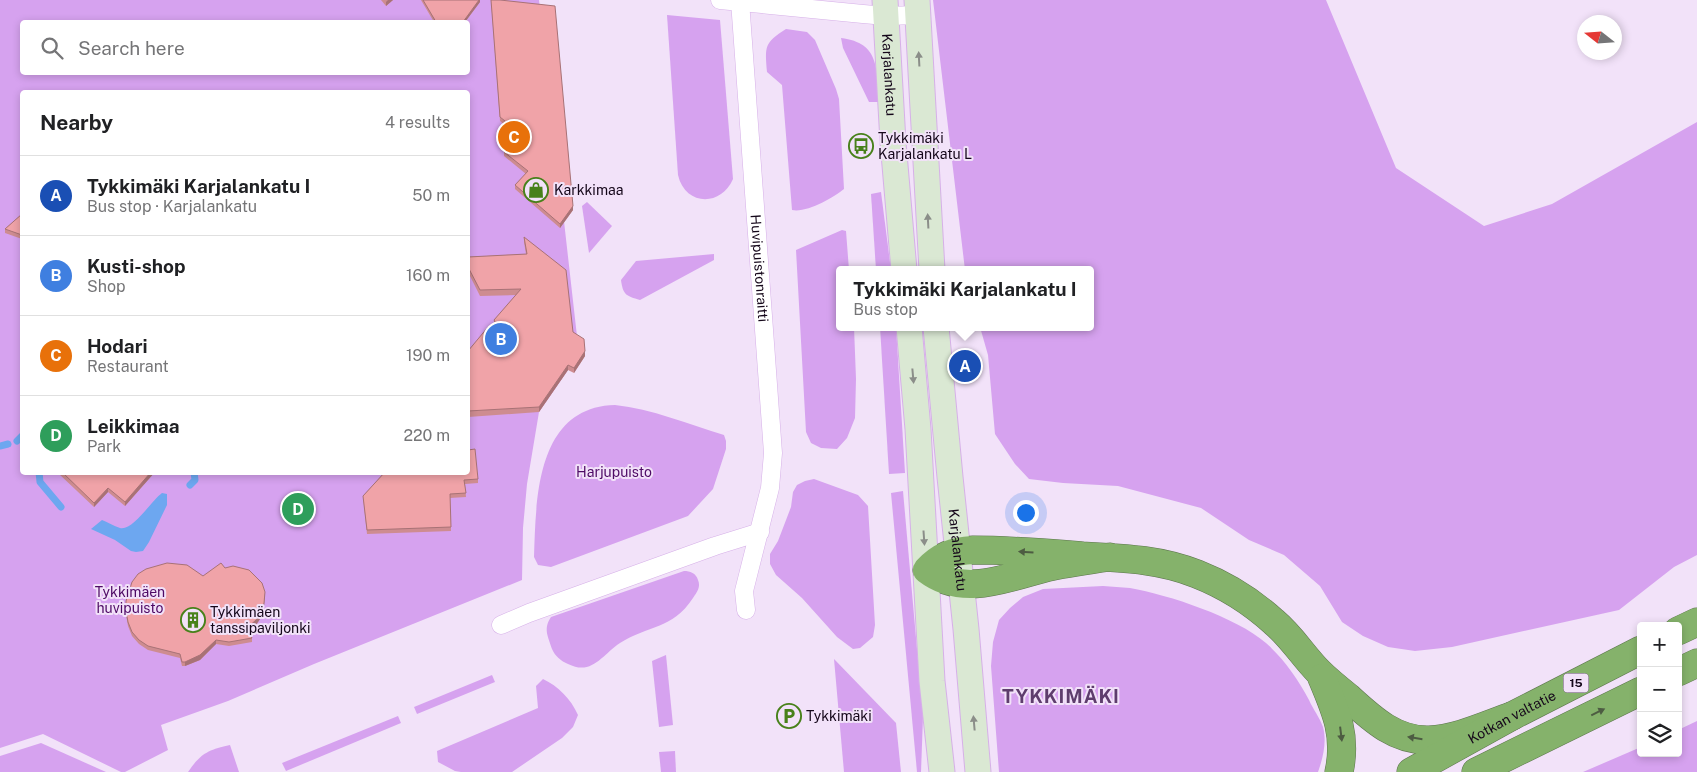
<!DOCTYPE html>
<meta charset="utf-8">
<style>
:root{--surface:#fff;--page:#f6f6f6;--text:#202124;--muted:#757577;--line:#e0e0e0;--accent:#48811a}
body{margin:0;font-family:"Public Sans",sans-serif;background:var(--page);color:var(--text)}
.controls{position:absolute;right:15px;bottom:15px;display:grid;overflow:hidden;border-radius:5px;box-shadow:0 2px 8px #0003}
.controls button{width:45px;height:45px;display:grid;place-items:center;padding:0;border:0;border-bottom:1px solid var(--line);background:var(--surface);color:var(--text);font:25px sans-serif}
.compass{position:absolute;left:1577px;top:15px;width:45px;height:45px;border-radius:50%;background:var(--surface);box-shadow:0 2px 8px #0003;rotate:287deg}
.you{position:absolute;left:1025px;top:512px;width:18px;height:18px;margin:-12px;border:4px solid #fff;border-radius:50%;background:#1a73e8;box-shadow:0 0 0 8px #1a73e833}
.badge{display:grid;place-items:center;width:32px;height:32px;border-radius:50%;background:var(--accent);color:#fff;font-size:16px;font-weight:700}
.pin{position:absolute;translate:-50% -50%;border:2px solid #fff;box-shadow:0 1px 5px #0006}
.popup{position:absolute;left:836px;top:266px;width:258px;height:65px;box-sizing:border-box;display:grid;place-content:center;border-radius:5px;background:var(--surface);filter:drop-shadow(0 1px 4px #0005);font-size:16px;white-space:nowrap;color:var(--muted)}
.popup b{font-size:19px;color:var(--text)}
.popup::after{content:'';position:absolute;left:50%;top:100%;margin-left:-10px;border:10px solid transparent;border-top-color:var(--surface)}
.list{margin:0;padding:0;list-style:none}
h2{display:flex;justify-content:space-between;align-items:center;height:65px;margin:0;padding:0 20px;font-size:21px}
h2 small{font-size:16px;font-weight:400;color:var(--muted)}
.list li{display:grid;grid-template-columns:32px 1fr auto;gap:15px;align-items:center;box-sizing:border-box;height:80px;padding:0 20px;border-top:1px solid var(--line)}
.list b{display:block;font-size:19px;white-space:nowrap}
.list p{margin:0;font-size:16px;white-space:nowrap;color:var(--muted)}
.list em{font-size:16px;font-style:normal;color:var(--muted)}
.icon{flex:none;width:28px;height:28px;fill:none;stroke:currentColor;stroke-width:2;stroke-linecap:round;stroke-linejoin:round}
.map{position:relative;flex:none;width:1697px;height:772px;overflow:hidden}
.search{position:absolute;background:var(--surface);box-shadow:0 2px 8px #0003;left:20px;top:20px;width:450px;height:55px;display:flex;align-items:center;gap:12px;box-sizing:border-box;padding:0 18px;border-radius:5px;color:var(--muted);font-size:19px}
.panel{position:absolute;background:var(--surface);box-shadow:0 2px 8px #0003;left:20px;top:90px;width:450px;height:385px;border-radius:5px}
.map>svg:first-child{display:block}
.green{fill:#d6a2ef;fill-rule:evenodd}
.water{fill:#6da7f0}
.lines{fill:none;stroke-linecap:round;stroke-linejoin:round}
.stream{stroke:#6da7f0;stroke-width:7}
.street-casing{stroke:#d6b0e8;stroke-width:19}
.secondary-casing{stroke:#d6b0e8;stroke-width:27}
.highway-casing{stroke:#5e764f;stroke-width:29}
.street{stroke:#fff;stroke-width:18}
.secondary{stroke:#dae8d3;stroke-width:25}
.highway{stroke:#85b26b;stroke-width:28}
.wall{fill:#ce8c90}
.shaded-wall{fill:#a87276}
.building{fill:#f0a3a8;stroke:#a87276}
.oneway{fill:#8b8e89}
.oneway2{fill:#4d5c42}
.labels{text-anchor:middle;stroke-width:4;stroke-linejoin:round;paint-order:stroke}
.shield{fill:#f2e2f9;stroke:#57495d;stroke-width:1}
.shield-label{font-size:12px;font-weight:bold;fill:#15071a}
.street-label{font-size:14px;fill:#15071a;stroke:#f2e2f9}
.poi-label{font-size:14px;fill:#15071a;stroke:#f2e2f9;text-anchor:start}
.park-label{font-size:14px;fill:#4e0a65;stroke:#f2e2f9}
.district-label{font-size:19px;font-weight:bold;letter-spacing:1px;fill:#5e3d6d;stroke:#f2e2f9}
</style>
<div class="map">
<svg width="1697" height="772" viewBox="0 0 1697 772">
<rect width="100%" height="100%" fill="#f2e2f9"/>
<g class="green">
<path d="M 0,0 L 539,0 L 579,354 L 539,412 L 527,484 L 523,528 L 522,580 L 314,664 L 228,701 L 161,725 L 168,750 L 125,772 L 121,772 L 43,734 L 0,748 ZM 22,22 L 468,22 L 468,72 L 22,72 ZM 22,92 L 468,92 L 468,472 L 22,472 Z"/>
<path d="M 933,0 L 1326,0 L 1396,168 L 1484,226 L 1552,204 L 1697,122 L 1697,555 L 1674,567 L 1619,610 L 1452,647 L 1415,651 L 1388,647 L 1363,636 L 1342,622 L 1320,586 L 1284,555 L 1249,540 L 1201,508 L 1118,486 L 1063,483 L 1029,479 L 1015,464 L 995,434 L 988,355 L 980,327 L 1090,327 L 1090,270 L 965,270 Z"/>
<path d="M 667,15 L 720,20 L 733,179 C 721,207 685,206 678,175 Z"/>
<path d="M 786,29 L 807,32 L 815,40 L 836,89 L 839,99 L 844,189 C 833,198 807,213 792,210 L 782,85 L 767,72 C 765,46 764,43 786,29 Z"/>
<path d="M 841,38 C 881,43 876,70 879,102 L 869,102 L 843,48 Z"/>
<path d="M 881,192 L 891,270 L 876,270 L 871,194 Z"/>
<path d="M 587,202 L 612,226 L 589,253 L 582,206 Z"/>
<path d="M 842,230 L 846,231 L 849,270 L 840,270 L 840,327 L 854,327 L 856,379 L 855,418 L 847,438 L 837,449 L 821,448 L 811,443 L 806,432 L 796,250 Z"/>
<path d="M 714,254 L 714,260 L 640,300 C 626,296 623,295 621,280 L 636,261 Z"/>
<path d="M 880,327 L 896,327 L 905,473 L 889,474 Z"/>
<path d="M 615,405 C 652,409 688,424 724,435 L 726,441 L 726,449 L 713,489 L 688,516 L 551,567 L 538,565 L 534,557 C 536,499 536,407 615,405 Z"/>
<path d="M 814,479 L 858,495 L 868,506 L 875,625 L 873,637 L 860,648 L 853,649 L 837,637 L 802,598 L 776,575 L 770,564 L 770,554 L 778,541 L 791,507 L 793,492 L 797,485 L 805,481 Z"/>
<path d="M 903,491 L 923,717 L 921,772 L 917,772 L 891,493 Z"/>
<path d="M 684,571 C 690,571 696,573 698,580 C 701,587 697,592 693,598 C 672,630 648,625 620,643 C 602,655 592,676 568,664 C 561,661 555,656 552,649 C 548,636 543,629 551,617 Z"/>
<path d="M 1103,586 C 1112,587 1121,587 1130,588 C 1169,595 1236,617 1266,643 C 1284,659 1298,679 1309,700 C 1313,709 1320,718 1323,727 C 1327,742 1323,758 1318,772 L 999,772 L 991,666 L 993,642 L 999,620 L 1010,608 L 1023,597 L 1043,589 Z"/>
<path d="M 666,655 L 673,725 L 659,727 L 652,661 Z"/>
<path d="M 834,659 L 896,723 L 901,772 L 844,772 Z"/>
<path d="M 492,675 L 495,682 L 417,714 L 414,707 Z"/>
<path d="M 543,679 C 558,686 571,699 578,715 L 573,727 L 562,738 L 512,772 L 461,772 L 455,771 L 438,762 L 437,751 L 538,708 L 536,686 Z"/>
<path d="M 398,716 L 401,723 L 286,771 L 282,763 Z"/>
<path d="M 1697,721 L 1697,772 L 1583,772 L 1641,747 L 1641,753 L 1678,753 L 1678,730 Z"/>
<path d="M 41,743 L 106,772 L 0,772 L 0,756 Z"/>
<path d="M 230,745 L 239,772 L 188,772 C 201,753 208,750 230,745 Z"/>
<path d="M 675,751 L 676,772 L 661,772 L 659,752 Z"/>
</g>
<path class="water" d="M 162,493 L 167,494 L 167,505 L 149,542 L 143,551 L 136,552 L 131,551 L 115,540 L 91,529 L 102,520 C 107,522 114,526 120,528 C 133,531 151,501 162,493 Z"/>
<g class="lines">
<g class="stream">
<path d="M 17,441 L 22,436"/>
<path d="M 0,446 L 8,444"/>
<path d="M 39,472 L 40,482 L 61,507"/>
<path d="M 190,485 L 195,480 L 194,472"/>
</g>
<defs>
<g id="street">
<path d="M 720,0 L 863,14 L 886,16 L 918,15"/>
<path id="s1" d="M 740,1 L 773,453 L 770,488 L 744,591 L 746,610"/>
<path d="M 501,625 L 529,613 L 715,546 L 760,532"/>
</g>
<g id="secondary">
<path id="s2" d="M 885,0 L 893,142 L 904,270"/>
<path d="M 917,0 L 932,270"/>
<path d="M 909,327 L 918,429 L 932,681 L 942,772"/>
<path id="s3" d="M 936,327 L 950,477 L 966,629 L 978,772"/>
</g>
<g id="highway">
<path d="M 1110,557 C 1089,560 1069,563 1049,567 C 1009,577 963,598 927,570 C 940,556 953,551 973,550 C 1010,550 1046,553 1083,556 C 1122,558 1160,559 1197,574 C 1225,585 1252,602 1274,622 C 1292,637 1303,656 1319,672 C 1328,681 1338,689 1348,697 C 1371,718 1395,741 1429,740 C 1457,739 1486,725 1512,716"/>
<path d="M 1678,631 L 1697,622"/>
<path d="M 1678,672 L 1697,663"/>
<path d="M 1322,678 C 1336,711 1347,736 1339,772"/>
<path id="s4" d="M 1411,772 L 1512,716 L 1641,650"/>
<path d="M 1476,772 L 1641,691"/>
</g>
</defs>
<use href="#street" class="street-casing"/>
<use href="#secondary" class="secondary-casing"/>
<use href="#highway" class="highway-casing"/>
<use href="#street" class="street"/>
<use href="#secondary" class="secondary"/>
<use href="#highway" class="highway"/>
</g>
<g class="wall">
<path d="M 381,0 L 393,0 L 386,6 Z"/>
<path d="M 421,0 L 480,0 L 480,2 L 465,22 L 434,22 Z"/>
<path d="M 491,0 L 573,210 L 560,228 L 515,189 L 515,185 L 526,174 L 504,156 L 504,152 L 518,136 L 500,121 Z"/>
<path d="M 22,214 L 22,239 L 5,233 L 5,229 Z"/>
<path d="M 524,237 L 585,356 L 574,373 L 568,370 L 539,412 L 468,417 L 468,351 L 497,331 L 494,325 L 494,320 L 516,295 L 480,296 L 468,272 L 468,257 L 526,254 L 524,242 Z"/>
<path d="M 59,472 L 155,472 L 125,506 L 108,492 L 94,507 L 59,474 Z"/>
<path d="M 385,472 L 478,479 L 478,483 L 465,484 L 466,497 L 450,498 L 451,531 L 367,534 L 363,496 Z"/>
<path d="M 203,576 L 264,607 L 262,616 L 256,625 L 249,631 L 252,638 L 252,642 L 229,646 L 216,644 L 200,660 L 185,666 L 182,666 L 180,658 L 148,650 L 139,644 L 132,636 L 128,626 L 126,615 L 126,601 Z"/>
</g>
<g class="shaded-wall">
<path d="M 388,0 L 393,0 L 386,6 L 386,2 Z"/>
<path d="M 479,0 L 480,0 L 480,2 L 465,22 L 463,22 Z"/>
<path d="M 573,206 L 573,210 L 560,228 L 560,224 Z"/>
<path d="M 585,351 L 585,356 L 574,373 L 574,368 Z"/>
<path d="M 568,365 L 568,370 L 539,412 L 539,407 Z"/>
<path d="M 151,472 L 155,472 L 125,506 L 125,502 Z"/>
<path d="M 108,488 L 108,492 L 94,507 L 94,503 Z"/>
<path d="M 265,592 L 264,607 L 262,616 L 256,625 L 247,632 L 247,628 Z"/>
<path d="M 216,640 L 216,644 L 200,660 L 185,666 L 185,662 Z"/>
</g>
<g class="building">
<path d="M 423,0 L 479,0 L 463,22 L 436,22 Z"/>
<path d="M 491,0 L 500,0 L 555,6 L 573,206 L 560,224 L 515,185 L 528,171 L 504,152 L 520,133 L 500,117 Z"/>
<path d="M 22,214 L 22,235 L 5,229 Z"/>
<path d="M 524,237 L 566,270 L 573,332 L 584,339 L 585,351 L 574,368 L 568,365 L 539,407 L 468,411 L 468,351 L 488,327 L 501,332 L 494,320 L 521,289 L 480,290 L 468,267 L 468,257 L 527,254 Z"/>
<path d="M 475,449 L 478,479 L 464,480 L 466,493 L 450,494 L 451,527 L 367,530 L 363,496 L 385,472 L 468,472 L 468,450 Z"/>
<path d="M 62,472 L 151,472 L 125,502 L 108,488 L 94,503 Z"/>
<path d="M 167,563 L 187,565 L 203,576 L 221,563 L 225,568 L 233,566 L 249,570 L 262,583 L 265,592 L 264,603 L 262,612 L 256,620 L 247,628 L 252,638 L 229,642 L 216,640 L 200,655 L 185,662 L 182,662 L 180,654 L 148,646 L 139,640 L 132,632 L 128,622 L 126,611 L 126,601 L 132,582 L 138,574 L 146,569 Z"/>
</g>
<defs><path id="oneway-solid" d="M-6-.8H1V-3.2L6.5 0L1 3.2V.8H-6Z" transform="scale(1.25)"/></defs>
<g class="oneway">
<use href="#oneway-solid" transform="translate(919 59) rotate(-93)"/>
<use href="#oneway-solid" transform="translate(928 221) rotate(-93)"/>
<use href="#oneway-solid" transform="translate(913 376) rotate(85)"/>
<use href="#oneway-solid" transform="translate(924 538) rotate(86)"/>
<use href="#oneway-solid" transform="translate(974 723) rotate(-95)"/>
</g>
<g class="oneway2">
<use href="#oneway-solid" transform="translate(1026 552) rotate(-176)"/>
<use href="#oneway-solid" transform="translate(1598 712) rotate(-26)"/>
<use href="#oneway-solid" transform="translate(1341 734) rotate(83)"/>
<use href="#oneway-solid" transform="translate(1415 738) rotate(-171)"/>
</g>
<defs>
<symbol id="bus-ring" viewBox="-11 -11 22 22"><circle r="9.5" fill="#f2e2f9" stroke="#48811a" stroke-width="1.5"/><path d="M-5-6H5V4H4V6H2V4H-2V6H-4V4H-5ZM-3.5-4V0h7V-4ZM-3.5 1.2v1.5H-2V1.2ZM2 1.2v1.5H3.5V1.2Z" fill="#48811a"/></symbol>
<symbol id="shop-ring" viewBox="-11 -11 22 22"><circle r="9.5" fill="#f2e2f9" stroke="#48811a" stroke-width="1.5"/><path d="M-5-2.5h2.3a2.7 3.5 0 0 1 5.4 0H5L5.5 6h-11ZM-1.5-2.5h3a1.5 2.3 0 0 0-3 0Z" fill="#48811a"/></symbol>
<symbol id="building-ring" viewBox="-11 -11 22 22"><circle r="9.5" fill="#f2e2f9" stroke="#48811a" stroke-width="1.5"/><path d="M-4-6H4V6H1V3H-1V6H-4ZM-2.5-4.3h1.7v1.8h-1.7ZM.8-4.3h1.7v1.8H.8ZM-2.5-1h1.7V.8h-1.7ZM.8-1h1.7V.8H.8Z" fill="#48811a"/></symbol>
<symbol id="parking-ring" viewBox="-11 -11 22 22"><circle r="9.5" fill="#f2e2f9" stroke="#48811a" stroke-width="1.5"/><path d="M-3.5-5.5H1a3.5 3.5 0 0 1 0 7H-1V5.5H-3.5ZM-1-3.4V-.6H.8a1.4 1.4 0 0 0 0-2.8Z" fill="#48811a"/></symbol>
</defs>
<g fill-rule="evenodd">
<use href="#bus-ring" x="847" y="132" width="28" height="28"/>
<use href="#shop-ring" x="522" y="176" width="28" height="28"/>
<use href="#building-ring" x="179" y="606" width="28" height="28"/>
<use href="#parking-ring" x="775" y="702" width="28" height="28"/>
</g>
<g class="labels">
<rect class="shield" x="1563.5" y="673.5" width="25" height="19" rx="4"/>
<g class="shield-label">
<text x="1576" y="687">15</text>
</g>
<g class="street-label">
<text dy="5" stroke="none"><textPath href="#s2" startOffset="75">Karjalankatu</textPath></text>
<text dy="5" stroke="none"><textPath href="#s1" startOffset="268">Huvipuistonraitti</textPath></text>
<text dy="5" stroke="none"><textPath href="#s3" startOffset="224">Karjalankatu</textPath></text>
<text dy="5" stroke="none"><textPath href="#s4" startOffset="115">Kotkan valtatie</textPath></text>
</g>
<g class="poi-label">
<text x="878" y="143">Tykkimäki<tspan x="878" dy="16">Karjalankatu L</tspan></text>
<text x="554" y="195">Karkkimaa</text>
<text x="210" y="617">Tykkimäen<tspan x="210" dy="16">tanssipaviljonki</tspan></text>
<text x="806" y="721">Tykkimäki</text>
</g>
<g class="park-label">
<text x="614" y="477">Harjupuisto</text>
<text x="130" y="597">Tykkimäen<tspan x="130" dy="16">huvipuisto</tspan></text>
</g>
<g class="district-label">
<text x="1061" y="703">TYKKIMÄKI</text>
</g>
</g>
</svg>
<div class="controls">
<button>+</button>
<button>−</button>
<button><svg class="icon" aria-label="layers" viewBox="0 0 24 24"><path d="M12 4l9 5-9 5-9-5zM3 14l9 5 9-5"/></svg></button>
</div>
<svg class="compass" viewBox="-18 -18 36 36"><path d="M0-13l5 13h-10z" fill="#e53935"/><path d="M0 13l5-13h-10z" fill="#757577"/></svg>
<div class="you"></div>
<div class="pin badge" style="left:965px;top:366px;background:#1a4fb4">A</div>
<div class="popup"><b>Tykkimäki Karjalankatu I</b>Bus stop</div>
<div class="pin badge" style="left:501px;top:339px;background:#3f7fe0">B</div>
<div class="pin badge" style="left:514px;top:137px;background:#e8710a">C</div>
<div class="pin badge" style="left:298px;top:509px;background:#2e9e5b">D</div>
<div class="search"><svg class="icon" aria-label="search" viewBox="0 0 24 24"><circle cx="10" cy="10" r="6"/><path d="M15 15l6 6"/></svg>Search here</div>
<section class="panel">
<h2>Nearby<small>4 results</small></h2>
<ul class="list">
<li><span class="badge" style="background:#1a4fb4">A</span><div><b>Tykkimäki Karjalankatu I</b><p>Bus stop · Karjalankatu</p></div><em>50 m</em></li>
<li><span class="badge" style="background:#3f7fe0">B</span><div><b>Kusti-shop</b><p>Shop</p></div><em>160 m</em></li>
<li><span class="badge" style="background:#e8710a">C</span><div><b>Hodari</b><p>Restaurant</p></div><em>190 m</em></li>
<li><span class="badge" style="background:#2e9e5b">D</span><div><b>Leikkimaa</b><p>Park</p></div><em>220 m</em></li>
</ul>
</section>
</div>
